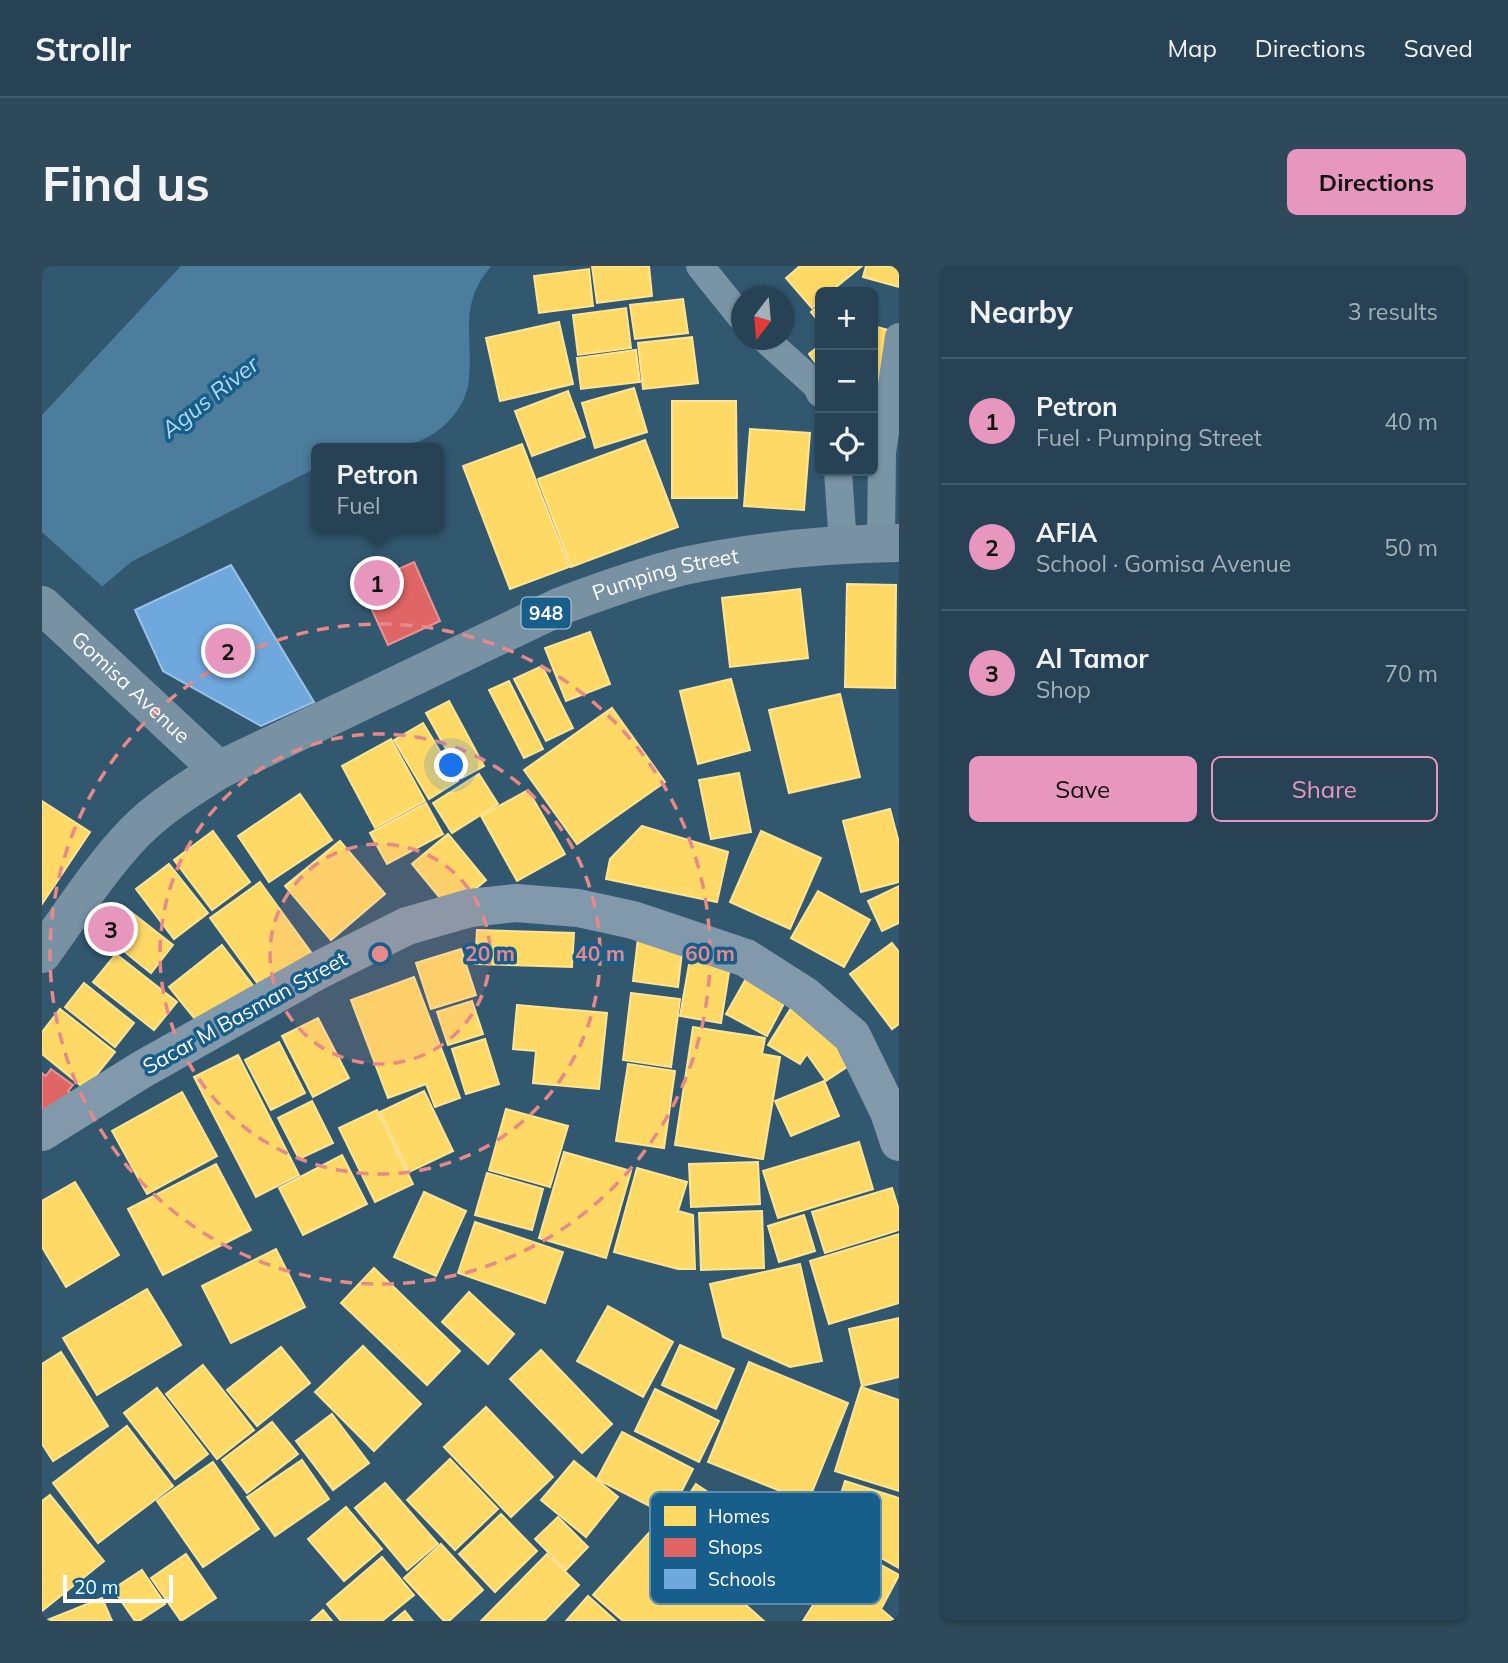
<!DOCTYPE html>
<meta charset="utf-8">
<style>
:root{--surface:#264254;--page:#2e495a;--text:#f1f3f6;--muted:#a4b0b8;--line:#425b6b;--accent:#e797bd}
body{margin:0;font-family:Mulish,sans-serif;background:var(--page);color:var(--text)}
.controls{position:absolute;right:21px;top:21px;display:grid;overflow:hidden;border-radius:10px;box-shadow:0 2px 5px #0004}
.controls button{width:63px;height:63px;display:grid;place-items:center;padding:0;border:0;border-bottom:2px solid var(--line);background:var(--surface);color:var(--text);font:35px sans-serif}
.compass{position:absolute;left:689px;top:21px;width:63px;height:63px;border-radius:50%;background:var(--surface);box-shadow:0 2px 5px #0004;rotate:196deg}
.scale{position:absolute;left:21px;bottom:18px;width:110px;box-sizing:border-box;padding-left:7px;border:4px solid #fff;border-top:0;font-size:19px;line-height:24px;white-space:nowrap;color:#fff;-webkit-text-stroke:5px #185e8a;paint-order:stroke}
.you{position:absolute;left:410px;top:500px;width:24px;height:24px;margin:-18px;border:5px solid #fff;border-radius:50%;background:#1a73e8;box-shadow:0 0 0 10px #1a73e833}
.badge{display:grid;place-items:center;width:46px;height:46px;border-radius:50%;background:var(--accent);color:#111;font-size:23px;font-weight:700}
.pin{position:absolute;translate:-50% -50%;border:4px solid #fff;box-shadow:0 2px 7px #0006}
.popup{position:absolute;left:269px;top:177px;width:133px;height:91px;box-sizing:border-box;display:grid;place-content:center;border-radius:10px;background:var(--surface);filter:drop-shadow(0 2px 5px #0005);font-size:23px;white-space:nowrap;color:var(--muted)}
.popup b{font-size:26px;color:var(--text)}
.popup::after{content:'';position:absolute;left:50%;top:100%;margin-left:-14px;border:14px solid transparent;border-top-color:var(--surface)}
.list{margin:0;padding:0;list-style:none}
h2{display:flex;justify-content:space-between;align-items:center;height:91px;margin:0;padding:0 28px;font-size:30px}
h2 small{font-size:23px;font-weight:400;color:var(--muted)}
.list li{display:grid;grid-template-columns:46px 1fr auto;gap:21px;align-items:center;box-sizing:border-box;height:126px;padding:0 28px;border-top:2px solid var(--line)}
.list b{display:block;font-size:26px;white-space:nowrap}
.list p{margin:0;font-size:23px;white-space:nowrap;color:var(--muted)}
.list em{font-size:23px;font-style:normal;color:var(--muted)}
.actions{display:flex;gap:14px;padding:21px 28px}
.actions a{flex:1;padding:16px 0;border:2px solid var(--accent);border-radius:10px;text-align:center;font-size:24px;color:var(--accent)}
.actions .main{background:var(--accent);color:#111}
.icon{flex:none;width:38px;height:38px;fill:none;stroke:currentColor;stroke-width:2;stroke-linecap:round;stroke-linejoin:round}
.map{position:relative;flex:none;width:857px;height:1355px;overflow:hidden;border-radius:10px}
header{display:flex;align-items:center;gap:42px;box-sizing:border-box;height:98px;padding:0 35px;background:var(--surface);border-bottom:2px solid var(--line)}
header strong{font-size:33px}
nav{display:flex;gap:38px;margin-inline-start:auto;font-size:24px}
.intro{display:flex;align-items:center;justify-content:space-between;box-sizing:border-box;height:168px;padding:0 42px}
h1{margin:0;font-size:49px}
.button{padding:18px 32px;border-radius:10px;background:var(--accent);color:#111;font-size:24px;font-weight:700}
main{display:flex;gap:42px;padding:0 42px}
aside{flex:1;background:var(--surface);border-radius:10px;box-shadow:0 2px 5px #0004}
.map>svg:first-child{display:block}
.water{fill:#4c7d9c}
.pier{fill:#325870}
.homes{fill:#ffd966;stroke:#ffe494;stroke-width:2}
.shops{fill:#e06666;stroke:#e99494;stroke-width:2}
.schools{fill:#6fa8dc;stroke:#9ac2e6;stroke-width:2}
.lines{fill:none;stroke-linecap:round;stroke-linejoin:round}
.minor{stroke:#7994a5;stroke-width:28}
.secondary{stroke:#8199aa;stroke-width:38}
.primary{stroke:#7892a3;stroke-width:38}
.ring{fill:none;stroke:#e88989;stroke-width:3.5;stroke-dasharray:12 9}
.labels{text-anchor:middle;stroke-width:7;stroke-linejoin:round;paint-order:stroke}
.shield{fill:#185e8a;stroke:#bacfdc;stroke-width:2}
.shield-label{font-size:19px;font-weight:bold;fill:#fff}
.street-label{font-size:21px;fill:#fff;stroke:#185e8a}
.water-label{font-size:23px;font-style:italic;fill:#aedaf5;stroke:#185e8a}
.key{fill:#185e8a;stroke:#5d8ead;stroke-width:2}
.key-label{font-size:19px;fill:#fff}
.centre{fill:#e88989;stroke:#185e8a;stroke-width:3.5}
.ring-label{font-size:21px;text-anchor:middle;font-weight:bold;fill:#e88989;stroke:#185e8a;stroke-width:7;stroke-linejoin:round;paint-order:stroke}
</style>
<header>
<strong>Strollr</strong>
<nav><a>Map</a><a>Directions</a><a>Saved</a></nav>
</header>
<div class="intro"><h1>Find us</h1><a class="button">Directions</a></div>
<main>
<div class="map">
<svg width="857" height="1355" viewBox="0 0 857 1355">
<rect width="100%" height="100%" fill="#325870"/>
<path class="water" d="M 139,0 L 449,0 C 416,40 431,68 427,113 C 425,139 404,163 380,174 C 373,178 362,177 354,178 C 343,179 333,181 322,182 C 306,184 290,182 274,182 L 274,202 L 89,296 L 0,372 L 0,149 Z"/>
<path class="pier" d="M 0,266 L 63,323 L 0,376 Z"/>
<g class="homes">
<path d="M 550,0 L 607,0 L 610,30 L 555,37 Z"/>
<path d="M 758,0 L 820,0 L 788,26 L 778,26 L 778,35 L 770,42 L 744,12 Z"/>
<path d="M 824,0 L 857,0 L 857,21 L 821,11 Z"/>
<path d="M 547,3 L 551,40 L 497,47 L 492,10 Z"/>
<path d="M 641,33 L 646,67 L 593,73 L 588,39 Z"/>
<path d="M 778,38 L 778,57 L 769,46 Z"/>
<path d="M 584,42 L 589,82 L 536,89 L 531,49 Z"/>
<path d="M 517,56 L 531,118 L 458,135 L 444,72 Z"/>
<path d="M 831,60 L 850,65 L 831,133 Z"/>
<path d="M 650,71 L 656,117 L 601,123 L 596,77 Z"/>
<path d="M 778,79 L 778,103 L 767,88 Z"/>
<path d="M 594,84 L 598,116 L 539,123 L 535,92 Z"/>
<path d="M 592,122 L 605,166 L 553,182 L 540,137 Z"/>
<path d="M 526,125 L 543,171 L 490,190 L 473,145 Z"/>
<path d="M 630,135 L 694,135 L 695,232 L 630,232 Z"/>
<path d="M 708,163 L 768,167 L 762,244 L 702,240 Z"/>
<path d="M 603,174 L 636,261 L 529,301 L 496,213 Z"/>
<path d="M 480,178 L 527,301 L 468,323 L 421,200 Z"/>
<path d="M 805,318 L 854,319 L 853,422 L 803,421 Z"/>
<path d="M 758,323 L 766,392 L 688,401 L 680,332 Z"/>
<path d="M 548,366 L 568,418 L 524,435 L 503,382 Z"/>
<path d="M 500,400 L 531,462 L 504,475 L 472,413 Z"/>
<path d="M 689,413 L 708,484 L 656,498 L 638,425 Z"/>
<path d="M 467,415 L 501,483 L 482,492 L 447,424 Z"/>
<path d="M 798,428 L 818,511 L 747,527 L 727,444 Z"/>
<path d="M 407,435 L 442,500 L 420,512 L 384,447 Z"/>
<path d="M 570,442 L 623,516 L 535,578 L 482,504 Z"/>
<path d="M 381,457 L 416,515 L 387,533 L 352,474 Z"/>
<path d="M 349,473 L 383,535 L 333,562 L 300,500 Z"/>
<path d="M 697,507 L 709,566 L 669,573 L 657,514 Z"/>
<path d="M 437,508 L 456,538 L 410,567 L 391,537 Z"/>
<path d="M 486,524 L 523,588 L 475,615 L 439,550 Z"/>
<path d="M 258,528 L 290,574 L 227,616 L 196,570 Z"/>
<path d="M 0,535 L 48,566 L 0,638 Z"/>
<path d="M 384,537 L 401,568 L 345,598 L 328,567 Z"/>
<path d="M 848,543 L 857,577 L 857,616 L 819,626 L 801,555 Z"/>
<path d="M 600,560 L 686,586 L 675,636 L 564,613 L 568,593 Z"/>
<path d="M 171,565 L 208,616 L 170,644 L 132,594 Z"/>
<path d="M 719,565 L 779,592 L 748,663 L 688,636 Z"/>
<path d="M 406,568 L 444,614 L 408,644 L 370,598 Z"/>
<path d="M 298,575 L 343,628 L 289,674 L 243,620 Z"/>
<path d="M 127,598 L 166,647 L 132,673 L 94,623 Z"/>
<path d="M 218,616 L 271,689 L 221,725 L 168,652 Z"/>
<path d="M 857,620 L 857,657 L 840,665 L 826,635 Z"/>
<path d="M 776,625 L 828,654 L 802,701 L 749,672 Z"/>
<path d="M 89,646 L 131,679 L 109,707 L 67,673 Z"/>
<path d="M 435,664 L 532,667 L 530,701 L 433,698 Z"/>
<path d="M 596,672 L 641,677 L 636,721 L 591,715 Z"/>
<path d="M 850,677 L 857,686 L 857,758 L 850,763 L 808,708 Z"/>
<path d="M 180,679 L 216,726 L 157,758 L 127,721 Z"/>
<path d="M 419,683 L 434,729 L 389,743 L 374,697 Z"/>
<path d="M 74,688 L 135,736 L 112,764 L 51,716 Z"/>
<path d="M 648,693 L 688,700 L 679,757 L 638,750 Z"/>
<path d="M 706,709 L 746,730 L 725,770 L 684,748 Z"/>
<path d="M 372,711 L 418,832 L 393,841 L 384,818 L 346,832 L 309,734 Z"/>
<path d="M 42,717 L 92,757 L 73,781 L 23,741 Z"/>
<path d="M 589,727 L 638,733 L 629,801 L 581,794 Z"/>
<path d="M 430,735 L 441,768 L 406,779 L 395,746 Z"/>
<path d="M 475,739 L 565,747 L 557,823 L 491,817 L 494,785 L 471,783 Z"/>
<path d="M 749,742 L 781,761 L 808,799 L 784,815 L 765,788 L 758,798 L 726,779 Z"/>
<path d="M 18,743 L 73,786 L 43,823 L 0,788 L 0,766 Z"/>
<path d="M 276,752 L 307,812 L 271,831 L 240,770 Z"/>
<path d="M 651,761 L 723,772 L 720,788 L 738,791 L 721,893 L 633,879 Z"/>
<path d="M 443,773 L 457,818 L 424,828 L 410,783 Z"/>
<path d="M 237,776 L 263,827 L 229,844 L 203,794 Z"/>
<path d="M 196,789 L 257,909 L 214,931 L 152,811 Z"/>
<path d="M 586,798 L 633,805 L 622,882 L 574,875 Z"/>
<path d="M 782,815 L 797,850 L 749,870 L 733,835 Z"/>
<path d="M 382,825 L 411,885 L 367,906 L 338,846 Z"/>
<path d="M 140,826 L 175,890 L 105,928 L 70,865 Z"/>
<path d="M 270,835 L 291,877 L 257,893 L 236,852 Z"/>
<path d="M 464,843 L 526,860 L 508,921 L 447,904 Z"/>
<path d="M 335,844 L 371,918 L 333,936 L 297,862 Z"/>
<path d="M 817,876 L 831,923 L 736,952 L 721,905 Z"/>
<path d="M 522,886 L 589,905 L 564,992 L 497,972 Z"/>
<path d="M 300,889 L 325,938 L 261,969 L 237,922 Z"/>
<path d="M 716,896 L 718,938 L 649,941 L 647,898 Z"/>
<path d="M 174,898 L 209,964 L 121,1009 L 86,943 Z"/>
<path d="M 595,902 L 645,916 L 636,945 L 651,949 L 653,1003 L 636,1003 L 572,986 Z"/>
<path d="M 445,907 L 501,923 L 490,964 L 433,949 Z"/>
<path d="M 33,916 L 77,989 L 24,1021 L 0,981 L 0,935 Z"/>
<path d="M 850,922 L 857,944 L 857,964 L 783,987 L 770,946 Z"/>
<path d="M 382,926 L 424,945 L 394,1010 L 352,991 Z"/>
<path d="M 720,945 L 722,1002 L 659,1004 L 657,947 Z"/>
<path d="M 762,949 L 773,985 L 737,996 L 726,960 Z"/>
<path d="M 433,956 L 521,986 L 503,1037 L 416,1007 Z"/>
<path d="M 857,968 L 857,1037 L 787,1058 L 768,995 Z"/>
<path d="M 234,983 L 263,1041 L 189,1077 L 160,1020 Z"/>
<path d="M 758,998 L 780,1095 L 748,1101 L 681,1071 L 668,1018 Z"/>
<path d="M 332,1002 L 418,1085 L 385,1119 L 299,1037 Z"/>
<path d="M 105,1023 L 139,1079 L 55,1129 L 21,1072 Z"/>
<path d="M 427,1026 L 472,1068 L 446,1098 L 400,1056 Z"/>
<path d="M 566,1040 L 631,1076 L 601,1131 L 535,1095 Z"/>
<path d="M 857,1052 L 857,1111 L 820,1120 L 807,1063 Z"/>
<path d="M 638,1079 L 692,1103 L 674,1143 L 620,1119 Z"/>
<path d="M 321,1080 L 379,1138 L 332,1185 L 273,1126 Z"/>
<path d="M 239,1081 L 268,1117 L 215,1160 L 185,1124 Z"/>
<path d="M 499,1084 L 570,1158 L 540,1187 L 468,1113 Z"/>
<path d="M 19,1086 L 66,1160 L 11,1195 L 0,1178 L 0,1098 Z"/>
<path d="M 707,1096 L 806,1137 L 766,1236 L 666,1196 Z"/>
<path d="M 161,1099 L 212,1164 L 175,1193 L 124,1128 Z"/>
<path d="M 819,1121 L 857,1134 L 857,1225 L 793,1205 Z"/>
<path d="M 115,1122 L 166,1188 L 133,1213 L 82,1147 Z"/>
<path d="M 613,1123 L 677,1155 L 657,1196 L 593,1165 Z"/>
<path d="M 444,1141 L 511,1211 L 469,1251 L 402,1181 Z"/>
<path d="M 290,1148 L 327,1197 L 291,1224 L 254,1175 Z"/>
<path d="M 230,1156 L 256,1188 L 205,1227 L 180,1194 Z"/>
<path d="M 85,1160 L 131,1220 L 56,1277 L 11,1217 Z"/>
<path d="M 580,1166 L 651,1203 L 627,1250 L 555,1213 Z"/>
<path d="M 408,1193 L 456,1243 L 413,1284 L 365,1234 Z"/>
<path d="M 260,1194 L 287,1233 L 233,1270 L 205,1231 Z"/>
<path d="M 532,1195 L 576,1231 L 544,1271 L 499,1234 Z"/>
<path d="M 171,1196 L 217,1263 L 161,1301 L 115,1235 Z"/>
<path d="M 803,1215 L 857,1232 L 857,1302 L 788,1263 Z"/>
<path d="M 343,1217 L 396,1278 L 365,1304 L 313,1242 Z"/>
<path d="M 654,1218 L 694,1245 L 668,1284 L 628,1257 Z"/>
<path d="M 8,1229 L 62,1295 L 0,1345 L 0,1235 Z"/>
<path d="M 713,1234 L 750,1257 L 712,1317 L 674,1293 Z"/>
<path d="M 304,1241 L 340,1283 L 302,1315 L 266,1273 Z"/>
<path d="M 459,1248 L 495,1285 L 453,1326 L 417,1288 Z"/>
<path d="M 516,1251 L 546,1281 L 524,1304 L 493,1273 Z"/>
<path d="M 614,1259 L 722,1355 L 581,1355 L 551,1329 Z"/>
<path d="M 774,1263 L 857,1309 L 839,1343 L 853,1355 L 761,1355 L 773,1336 L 742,1318 Z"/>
<path d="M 399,1278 L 441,1324 L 407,1355 L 402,1355 L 362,1312 Z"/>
<path d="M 144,1288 L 174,1332 L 139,1355 L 109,1312 Z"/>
<path d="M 505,1288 L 537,1319 L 502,1355 L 439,1355 Z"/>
<path d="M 340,1291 L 372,1329 L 340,1355 L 299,1355 L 285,1338 Z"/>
<path d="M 100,1304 L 123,1338 L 97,1355 L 93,1355 L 71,1323 Z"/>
<path d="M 546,1330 L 574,1355 L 524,1355 Z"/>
<path d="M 60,1332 L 70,1355 L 3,1355 Z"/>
<path d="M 281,1344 L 290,1355 L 269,1355 Z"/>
<path d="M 363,1345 L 371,1355 L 351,1355 Z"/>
</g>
<g class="shops">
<path d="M 372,296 L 398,355 L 346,379 L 319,320 Z"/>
<path d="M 9,803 L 31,819 L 26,825 L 40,835 L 0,859 L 0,807 L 4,810 Z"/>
</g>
<path class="schools" d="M 189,299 L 272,436 L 219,460 L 121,405 L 93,344 Z"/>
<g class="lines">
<g class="minor">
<path d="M 658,0 L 699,51"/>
<path d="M 724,74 L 774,119 L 778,127"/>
<path d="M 796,205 L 801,280"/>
<path d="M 839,278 L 840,187 L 857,71"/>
</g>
<path class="secondary" d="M 0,866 L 99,804 L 275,705 L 365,660 L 428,642 L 474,637 L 536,642 L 591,654 L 704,692 L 762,729 L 810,770 L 847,846 L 857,876"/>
<g class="primary">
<path id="s1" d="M 0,339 L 177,504"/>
<path id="s2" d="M 0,688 C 29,648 57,604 91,568 C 116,542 147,523 177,504 L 519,340 C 559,325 600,310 642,300 C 711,285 786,278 857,277"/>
</g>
</g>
<circle cx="338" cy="688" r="110" fill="#e88989" fill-opacity=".12"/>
<g class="ring">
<circle cx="338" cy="688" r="110"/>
<circle cx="338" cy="688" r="220"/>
<circle cx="338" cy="688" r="330"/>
</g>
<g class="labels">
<rect class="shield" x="479.5" y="331.5" width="49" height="31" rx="5"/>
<g class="shield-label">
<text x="504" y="354">948</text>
</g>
<g class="street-label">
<text dy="7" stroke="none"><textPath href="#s2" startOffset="747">Pumping Street</textPath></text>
<text dy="7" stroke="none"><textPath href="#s1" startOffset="121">Gomisa Avenue</textPath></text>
<text transform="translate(203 747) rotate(-29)" y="7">Sacar M Basman Street</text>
</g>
<g class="water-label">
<text transform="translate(168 131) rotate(-38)" y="8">Agus River</text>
</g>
</g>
<rect x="608" y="1226" width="231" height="112" rx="10" class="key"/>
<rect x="622" y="1240" width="32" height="20" fill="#ffd966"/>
<rect x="622" y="1272" width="32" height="19" fill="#e06666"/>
<rect x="622" y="1303" width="32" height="20" fill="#6fa8dc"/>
<g class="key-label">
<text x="666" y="1257">Homes</text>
<text x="666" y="1288">Shops</text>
<text x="666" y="1320">Schools</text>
</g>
<circle cx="338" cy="688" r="10" class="centre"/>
<g class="ring-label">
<text x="448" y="695">20 m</text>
<text x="558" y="695">40 m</text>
<text x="668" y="695">60 m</text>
</g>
</svg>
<div class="controls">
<button>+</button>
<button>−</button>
<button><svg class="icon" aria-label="locate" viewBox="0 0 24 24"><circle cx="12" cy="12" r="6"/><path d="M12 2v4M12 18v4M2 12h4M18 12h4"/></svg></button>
</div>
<svg class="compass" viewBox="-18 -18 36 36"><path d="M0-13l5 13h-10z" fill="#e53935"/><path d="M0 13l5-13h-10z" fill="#a4b0b8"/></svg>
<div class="scale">20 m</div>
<div class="you"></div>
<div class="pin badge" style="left:335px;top:317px">1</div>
<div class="popup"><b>Petron</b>Fuel</div>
<div class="pin badge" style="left:186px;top:385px">2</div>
<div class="pin badge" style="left:69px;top:663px">3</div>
</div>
<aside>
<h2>Nearby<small>3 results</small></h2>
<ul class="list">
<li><span class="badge">1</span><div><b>Petron</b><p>Fuel · Pumping Street</p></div><em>40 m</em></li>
<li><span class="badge">2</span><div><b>AFIA</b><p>School · Gomisa Avenue</p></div><em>50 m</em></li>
<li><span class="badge">3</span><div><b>Al Tamor</b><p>Shop</p></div><em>70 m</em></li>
</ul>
<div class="actions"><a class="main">Save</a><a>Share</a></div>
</aside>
</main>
